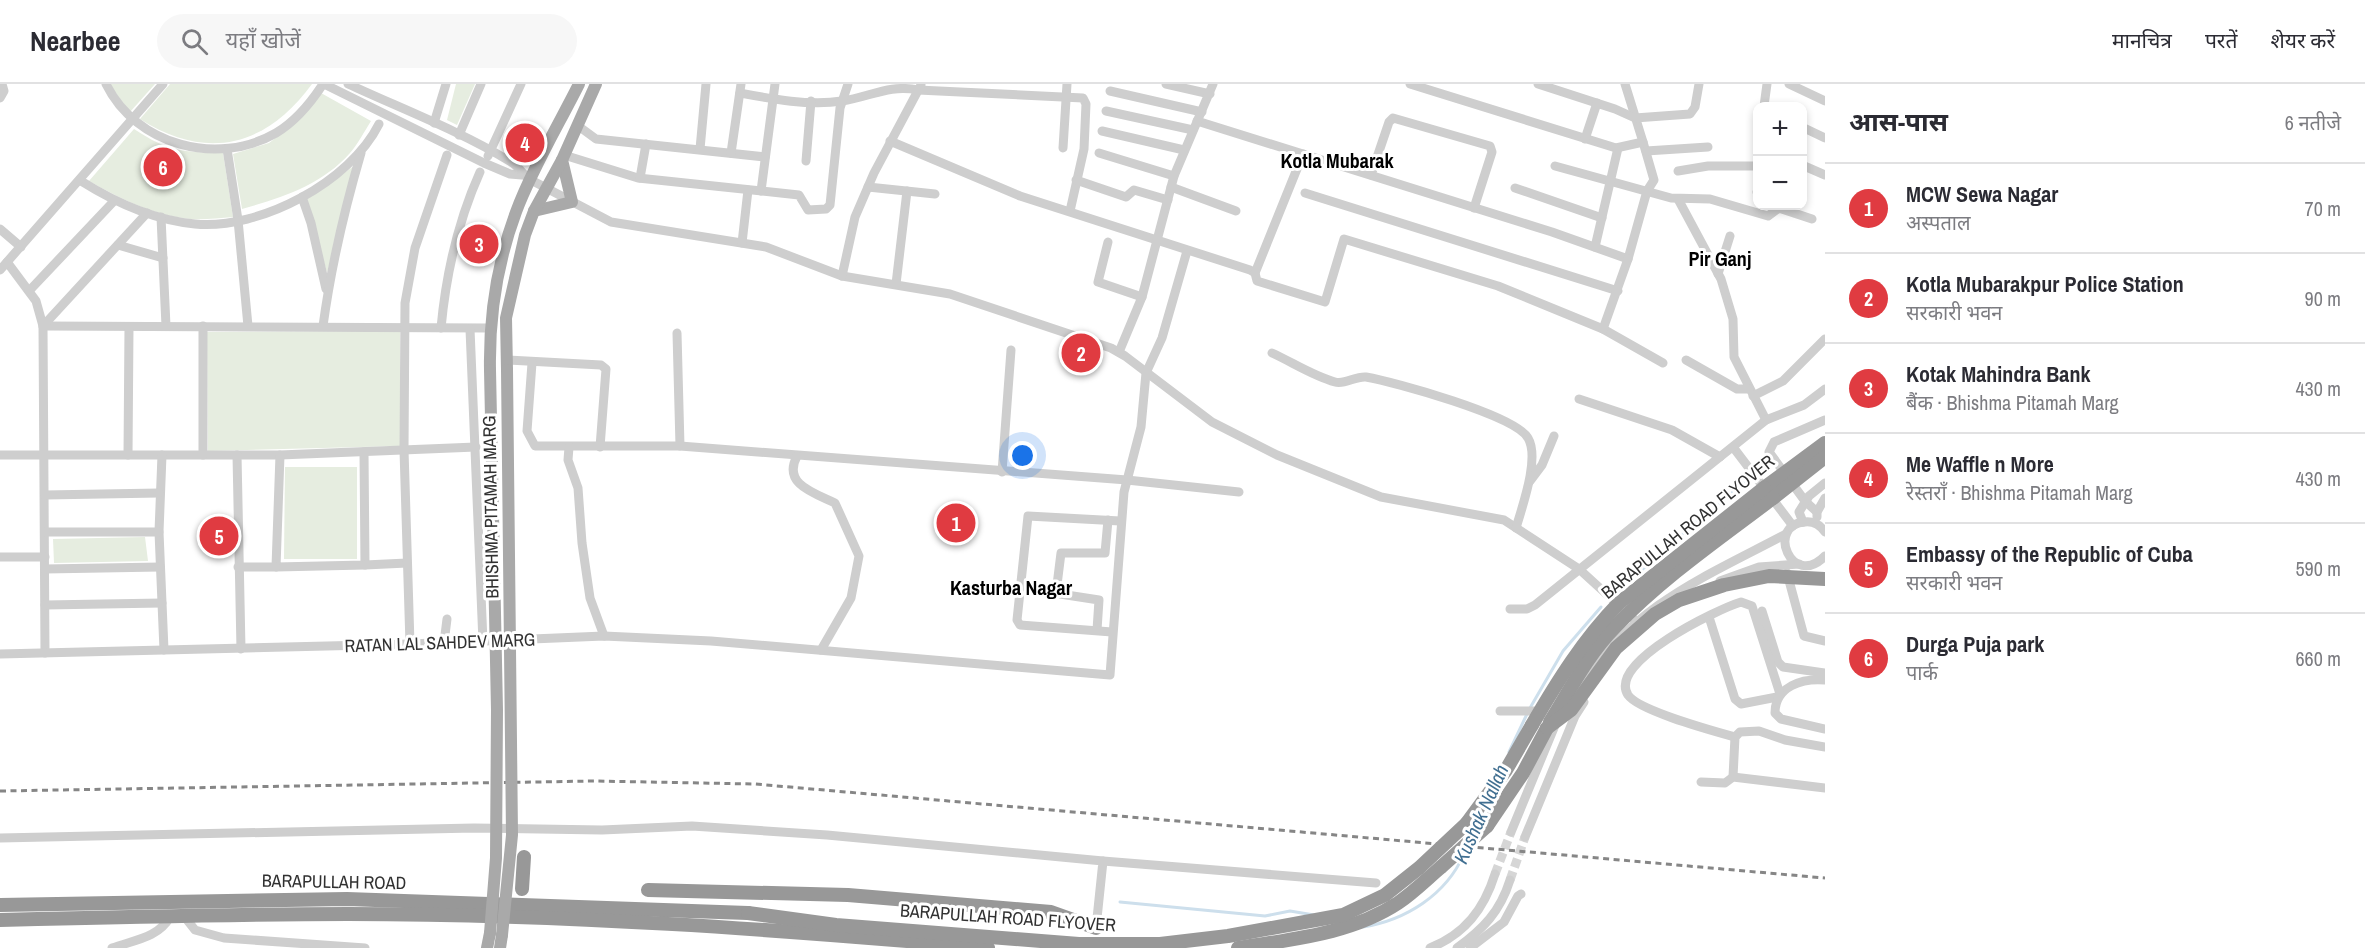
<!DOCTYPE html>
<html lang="hi">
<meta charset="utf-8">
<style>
:root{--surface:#fff;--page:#f7f7f7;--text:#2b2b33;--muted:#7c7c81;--line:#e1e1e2;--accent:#e03b41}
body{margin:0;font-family:"Archivo Narrow","Noto Sans Devanagari",sans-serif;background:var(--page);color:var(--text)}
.controls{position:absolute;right:18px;top:18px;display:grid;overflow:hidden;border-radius:12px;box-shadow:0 3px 9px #0003}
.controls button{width:54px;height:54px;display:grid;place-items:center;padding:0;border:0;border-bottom:2px solid var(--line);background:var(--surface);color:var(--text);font:30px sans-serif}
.you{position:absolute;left:1023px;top:372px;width:21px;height:21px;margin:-15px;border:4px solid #fff;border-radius:50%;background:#1a73e8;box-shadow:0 0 0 9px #1a73e833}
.badge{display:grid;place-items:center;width:39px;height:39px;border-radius:50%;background:var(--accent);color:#fff;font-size:20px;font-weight:700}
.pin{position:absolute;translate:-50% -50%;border:3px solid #fff;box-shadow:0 2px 6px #0006}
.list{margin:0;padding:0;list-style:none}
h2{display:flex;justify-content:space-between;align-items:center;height:78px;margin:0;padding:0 24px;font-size:26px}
h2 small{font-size:20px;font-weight:400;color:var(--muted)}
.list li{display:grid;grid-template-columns:39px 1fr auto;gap:18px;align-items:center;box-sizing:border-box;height:90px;padding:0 24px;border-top:2px solid var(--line)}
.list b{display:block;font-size:22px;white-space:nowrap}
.list p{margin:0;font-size:20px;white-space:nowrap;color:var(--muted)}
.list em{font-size:20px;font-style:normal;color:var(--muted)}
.icon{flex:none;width:33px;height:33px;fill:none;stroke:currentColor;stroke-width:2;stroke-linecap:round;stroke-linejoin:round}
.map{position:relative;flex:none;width:1825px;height:864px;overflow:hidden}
header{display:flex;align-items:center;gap:36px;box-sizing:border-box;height:84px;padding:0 30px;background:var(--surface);border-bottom:2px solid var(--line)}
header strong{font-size:28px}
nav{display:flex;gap:33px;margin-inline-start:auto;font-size:21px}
.search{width:420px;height:54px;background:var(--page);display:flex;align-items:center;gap:15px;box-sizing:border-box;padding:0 21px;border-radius:33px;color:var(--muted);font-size:22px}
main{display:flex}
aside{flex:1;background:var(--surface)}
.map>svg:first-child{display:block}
.green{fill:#e6ede0}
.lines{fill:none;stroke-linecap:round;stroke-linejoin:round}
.stream{stroke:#cddfec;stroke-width:3}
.minor-tunnel{stroke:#d6d6d6;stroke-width:9;stroke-dasharray:9 4.5;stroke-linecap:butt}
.minor{stroke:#cecece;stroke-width:9}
.major{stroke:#a9a9a9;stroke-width:12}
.highway{stroke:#989898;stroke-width:14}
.rail{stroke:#868686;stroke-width:3;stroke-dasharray:6 4.5;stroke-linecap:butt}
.major-bridge{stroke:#a9a9a9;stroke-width:12}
.highway-bridge{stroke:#989898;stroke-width:14}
.labels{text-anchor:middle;stroke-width:6;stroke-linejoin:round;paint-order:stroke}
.street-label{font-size:18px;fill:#313131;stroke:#fff}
.neighbourhood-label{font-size:20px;font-weight:bold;fill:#000;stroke:#fff}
.water-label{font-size:20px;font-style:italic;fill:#416f91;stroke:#fff}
</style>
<header>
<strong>Nearbee</strong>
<div class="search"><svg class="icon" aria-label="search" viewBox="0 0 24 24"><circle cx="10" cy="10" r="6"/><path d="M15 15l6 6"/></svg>यहाँ खोजें</div>
<nav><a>मानचित्र</a><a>परतें</a><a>शेयर करें</a></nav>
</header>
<main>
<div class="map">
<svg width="1825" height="864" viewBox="0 0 1825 864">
<rect width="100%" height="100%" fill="#fff"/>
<g class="green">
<path d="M 109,0 L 155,0 L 130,28 Z"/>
<path d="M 170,0 L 312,0 C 267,62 207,78 140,35 Z"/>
<path d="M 456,0 L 475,0 L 457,41 L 447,36 Z"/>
<path d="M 321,9 L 371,37 C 364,48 358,60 350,69 C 322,101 281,114 242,125 L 233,70 L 269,59 L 298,37 Z"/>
<path d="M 134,45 C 169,68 182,68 223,69 L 233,133 C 219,134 204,136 190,135 C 153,131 121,115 89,97 Z"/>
<path d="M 354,82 L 327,189 L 307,115 Z"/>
<path d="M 400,247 L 400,362 L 208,367 L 207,248 Z"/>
<path d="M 285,383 L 357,383 L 357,475 L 284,475 Z"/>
<path d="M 145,453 L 148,477 L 54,479 L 53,455 Z"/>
</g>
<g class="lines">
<g class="stream">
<path d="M 1618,507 L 1695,439 L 1749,395"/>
<path d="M 1530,624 L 1563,567 L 1601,523"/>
<path d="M 1509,668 L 1527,630"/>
<path d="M 1475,744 L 1482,728"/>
<path d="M 1120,818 L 1265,832 L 1290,827 L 1314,831"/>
<path d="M 1363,843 C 1406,836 1446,811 1464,770"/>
</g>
<g class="minor-tunnel">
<path d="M 1495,790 L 1511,748"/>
<path d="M 1510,796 L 1525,753"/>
</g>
<g class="minor">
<path d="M 106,0 C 136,61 217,83 276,49 C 296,37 310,20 323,0"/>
<path d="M 324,0 L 484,79 L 510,90 L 522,91"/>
<path d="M 348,0 C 402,25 460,47 511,78 C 520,83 522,91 531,96 L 611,138 L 766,163 L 842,192 L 950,210 L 1111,264 L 1125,272 L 1212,338 L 1277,371 L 1381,413 L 1504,436 L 1579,485 L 1636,537"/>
<path d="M 1166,0 L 1210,10"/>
<path d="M 1410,0 L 1616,64 L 1643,58 L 1625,0"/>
<path d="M 1538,0 L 1615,25 L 1635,34 L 1690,30 L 1695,23 L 1699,0"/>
<path d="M 1789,0 L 1825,17"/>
<path d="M 1110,7 L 1202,28"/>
<path d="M 740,9 C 772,15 809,22 842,17 C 870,13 889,0 918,6 L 1083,14 L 1086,20 L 1084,65 L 1070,127"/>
<path d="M 0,14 L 4,7 L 2,0"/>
<path d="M 1764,22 L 1767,0"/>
<path d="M 1106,27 L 1193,46"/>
<path d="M 1197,37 L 1552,148 L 1628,175 L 1647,107 L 1654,96 L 1643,58"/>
<path d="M 434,39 L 446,0"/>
<path d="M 577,41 L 596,55 L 765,73"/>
<path d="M 1802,43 L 1825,54"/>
<path d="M 1102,47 L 1184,66"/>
<path d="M 459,51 L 481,0"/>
<path d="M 1585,55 L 1597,19"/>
<path d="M 890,57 L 1020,112 L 1250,186 L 1255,189 L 1257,197 L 1325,218 L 1344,155 L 1498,202 L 1603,245 L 1663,279"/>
<path d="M 1063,64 L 1067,0"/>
<path d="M 227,65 L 238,136 L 248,242"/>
<path d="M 700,65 L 706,0"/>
<path d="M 1646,67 L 1708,63"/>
<path d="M 731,69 L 741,0"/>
<path d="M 1099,69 L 1174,92"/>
<path d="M 564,71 L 638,94 L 799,111 L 808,126 L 826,125 L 830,121 L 840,24 L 848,0"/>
<path d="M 488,72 L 521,0"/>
<path d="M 806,77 L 811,17"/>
<path d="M 1802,81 L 1825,91"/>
<path d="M 1555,82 L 1671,114 L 1710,115 L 1768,132 L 1779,124 L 1812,135"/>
<path d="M 1678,87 L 1708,82 L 1758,82"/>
<path d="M 1371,91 L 1389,38 L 1393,34 L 1490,62 L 1492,68 L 1474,124"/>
<path d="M 640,94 L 646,60"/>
<path d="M 1076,96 L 1126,113 L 1134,106 L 1168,116"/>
<path d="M 81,97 C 116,119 153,136 195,140 C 260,146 350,98 379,40"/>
<path d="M 868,103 L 935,110"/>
<path d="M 1171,103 L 1236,127"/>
<path d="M 1515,104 L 1602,134"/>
<path d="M 761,107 L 775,0"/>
<path d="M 1757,108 L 1758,106"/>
<path d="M 1305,109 L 1618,207"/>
<path d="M 302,113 L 311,139 L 326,205"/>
<path d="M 1678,115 L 1721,195 L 1733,235 L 1734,273 L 1766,336"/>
<path d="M 161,133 L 166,242"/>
<path d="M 0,145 L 21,163"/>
<path d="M 1108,158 L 1098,198 L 1142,213"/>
<path d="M 742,159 L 748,106"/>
<path d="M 118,161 L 163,174"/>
<path d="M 1595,163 L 1618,64"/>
<path d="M 7,178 L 36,217 L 43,242 L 45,569"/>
<path d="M 0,186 L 163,0"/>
<path d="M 1255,189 L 1303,70"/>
<path d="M 1718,190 L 1730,152"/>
<path d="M 842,192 L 855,133 L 874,89 L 921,1"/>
<path d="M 896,200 L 907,107"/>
<path d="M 29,207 L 114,117"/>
<path d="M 43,242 L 489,244"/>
<path d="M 43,242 L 147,129"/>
<path d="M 323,242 C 331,183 344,127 361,69"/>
<path d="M 441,244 C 446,190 458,137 480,88"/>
<path d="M 470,245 L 483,558"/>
<path d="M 1603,245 L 1628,175"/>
<path d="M 677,249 L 680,362"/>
<path d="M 1119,268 L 1142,213 L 1174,92 L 1213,0"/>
<path d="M 1272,269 C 1292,278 1313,292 1335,298 C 1345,301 1355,292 1366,293 C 1394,298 1515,331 1528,354 C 1540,374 1522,423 1516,444"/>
<path d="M 507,276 L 601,281 L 606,285 L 600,363"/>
<path d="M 1686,276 L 1737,305 L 1749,305"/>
<path d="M 532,279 L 527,347 L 535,362 L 680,362 L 1127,396 L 1239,408"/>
<path d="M 1753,312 L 1783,297 L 1825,255"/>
<path d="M 1579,315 L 1672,346 L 1720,373"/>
<path d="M 569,363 L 568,376 L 578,404 L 582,459 L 590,514 L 604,552"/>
<path d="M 1733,363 L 1793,442"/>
<path d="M 0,371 L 280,371 L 476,363"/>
<path d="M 128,371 L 129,243"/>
<path d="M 162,371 L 159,448 L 164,566"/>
<path d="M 203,371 L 203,242"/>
<path d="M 237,371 L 241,565"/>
<path d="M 280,371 L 276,483 L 365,481 L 364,368"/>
<path d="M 797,372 C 782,400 814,409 835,419 L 859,472 L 851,514 L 821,566"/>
<path d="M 1002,388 L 1011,266"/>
<path d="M 1530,397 L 1542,381 L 1554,352"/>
<path d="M 45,411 L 159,409"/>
<path d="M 1817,428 L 1805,417 L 1769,368 L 1774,358 L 1825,336"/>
<path d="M 1817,433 L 1817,428 L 1825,414"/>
<path d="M 1803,438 L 1799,428 L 1809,412 L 1825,399"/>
<path d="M 45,448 L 159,448"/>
<path d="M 1825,448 C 1820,441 1814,437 1805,438 C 1765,441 1792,506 1825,472"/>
<path d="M 0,473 L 45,473"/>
<path d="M 365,481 L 407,479"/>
<path d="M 238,483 L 276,483"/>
<path d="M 45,485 L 160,483"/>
<path d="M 1787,489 L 1804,552 L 1825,557"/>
<path d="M 1720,497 L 1759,483 L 1799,480"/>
<path d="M 45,521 L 162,519"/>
<path d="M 1510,525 L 1527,525 L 1535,521 L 1766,336 L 1804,321 L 1825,305"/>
<path d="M 1762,527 L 1778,578 L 1783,583 L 1825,589"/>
<path d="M 1709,533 L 1735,615 L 1741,620 L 1777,613"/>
<path d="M 1097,546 L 1099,516 L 1060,510 L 1057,501 L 1061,469 L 1105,469 L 1108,436"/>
<path d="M 1112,548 L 1020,541 L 1017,536 L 1028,432 L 1120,437"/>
<path d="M 444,559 L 447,535"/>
<path d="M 410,560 L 404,366 L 405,219 L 415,164 L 447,71"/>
<path d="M 0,570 L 410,560 L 604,552 L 711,557 L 1110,591 L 1124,408 L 1141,343 L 1146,289 L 1162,254 L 1187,167"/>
<path d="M 1825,596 C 1803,594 1775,602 1775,629 L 1781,635 L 1825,645"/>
<path d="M 1579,602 C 1639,518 1699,496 1786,450"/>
<path d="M 1500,627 L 1542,627"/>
<path d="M 1735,653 C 1714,647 1639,627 1628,611 C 1607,578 1718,525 1741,518 L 1752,522 L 1780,610"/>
<path d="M 1733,693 L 1735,653 L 1740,648 L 1759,647 L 1785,656 L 1825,663"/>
<path d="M 1701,698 L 1725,699 L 1733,693 L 1825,704"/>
<path d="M 1511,748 L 1556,639"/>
<path d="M 1525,753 L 1575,632 L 1584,618"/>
<path d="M 0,754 L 474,744 L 602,746 L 692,742 L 827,751 L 1103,777 L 1096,844"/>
<path d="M 1103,777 L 1376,799"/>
<path d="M 184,832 L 195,846 L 224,854 L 365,864"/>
<path d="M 112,864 C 134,856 158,854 170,833"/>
<path d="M 1430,864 C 1465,850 1484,825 1495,790"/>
<path d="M 1457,864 C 1483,845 1500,828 1510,796"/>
<path d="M 1470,864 L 1504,838 L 1518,812 L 1521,810"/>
</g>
<g class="major">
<path d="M 534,127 L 572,118 L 562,76"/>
<path d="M 490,286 C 489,231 497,179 516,128 C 531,87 559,40 579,0"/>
<path d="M 507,286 L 506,234 L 525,151 L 534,127 L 562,76 L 596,0"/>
<path d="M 487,864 L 490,849"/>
<path d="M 500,864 L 502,851"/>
</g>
<g class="highway">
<path d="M 1764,404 L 1825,359"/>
<path d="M 1773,414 L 1825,373"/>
<path d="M 1467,739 L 1506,686 L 1532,641"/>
<path d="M 1487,742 L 1523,689 L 1547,644"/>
<path d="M 522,805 L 524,773"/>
<path d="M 648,806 L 848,811 L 1051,828 L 1096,844"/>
<path d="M 0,821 L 347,815 L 748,829"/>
<path d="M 0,836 C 116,833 232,830 348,830 C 561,830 775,845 988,864"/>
<path d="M 1238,864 C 1293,855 1351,850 1398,819 C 1413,809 1427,795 1441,783"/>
</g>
<path class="rail" d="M 0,707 L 594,697 L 755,700 L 1825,794"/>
<g class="major-bridge">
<path d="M 490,849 L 496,774 L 497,626 L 490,286"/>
<path d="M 502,851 L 512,751 L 507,286"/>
</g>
<g class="highway-bridge">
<path d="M 1550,638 C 1570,606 1588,570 1615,543 C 1662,494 1719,455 1773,414"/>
<path d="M 1532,641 C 1557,598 1583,556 1619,519 L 1764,404"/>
<path d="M 1547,644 L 1571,626 L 1616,564 L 1655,530 L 1679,516 L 1724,501 L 1769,492 L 1825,495"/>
<path d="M 1441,783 L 1487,742"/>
<path d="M 748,829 L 836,841 L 1079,860 L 1160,860 L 1228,852 L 1343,831 L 1385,811 L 1419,784 L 1467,739"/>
</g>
</g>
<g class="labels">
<g class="street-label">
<text transform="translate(491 423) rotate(-91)" y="6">BHISHMA PITAMAH MARG</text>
<text transform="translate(1688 443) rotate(-39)" y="6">BARAPULLAH ROAD FLYOVER</text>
<text transform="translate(440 559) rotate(-2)" y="6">RATAN LAL SAHDEV MARG</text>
<text transform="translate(334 798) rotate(1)" y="6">BARAPULLAH ROAD</text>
<text transform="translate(1008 834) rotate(4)" y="6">BARAPULLAH ROAD FLYOVER</text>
</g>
<g class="neighbourhood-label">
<text x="1337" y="84">Kotla Mubarak</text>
<text x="1720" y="182">Pir Ganj</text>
<text x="1011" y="511">Kasturba Nagar</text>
</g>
<g class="water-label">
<text transform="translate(1481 730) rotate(-66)" y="7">Kushak Nallah</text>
</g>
</g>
</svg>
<div class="controls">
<button>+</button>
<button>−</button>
</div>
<div class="you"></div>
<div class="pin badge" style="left:956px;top:439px">1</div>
<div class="pin badge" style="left:1081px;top:269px">2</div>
<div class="pin badge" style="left:479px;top:160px">3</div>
<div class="pin badge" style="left:525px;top:59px">4</div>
<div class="pin badge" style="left:219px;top:452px">5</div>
<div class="pin badge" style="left:163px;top:83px">6</div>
</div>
<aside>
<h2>आस-पास<small>6 नतीजे</small></h2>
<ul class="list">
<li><span class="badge">1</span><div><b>MCW Sewa Nagar</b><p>अस्पताल</p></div><em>70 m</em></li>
<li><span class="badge">2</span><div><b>Kotla Mubarakpur Police Station</b><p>सरकारी भवन</p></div><em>90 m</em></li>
<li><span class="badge">3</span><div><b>Kotak Mahindra Bank</b><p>बैंक · Bhishma Pitamah Marg</p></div><em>430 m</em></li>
<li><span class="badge">4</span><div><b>Me Waffle n More</b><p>रेस्तराँ · Bhishma Pitamah Marg</p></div><em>430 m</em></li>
<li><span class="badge">5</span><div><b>Embassy of the Republic of Cuba</b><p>सरकारी भवन</p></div><em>590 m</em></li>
<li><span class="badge">6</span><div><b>Durga Puja park</b><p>पार्क</p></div><em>660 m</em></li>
</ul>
</aside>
</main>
